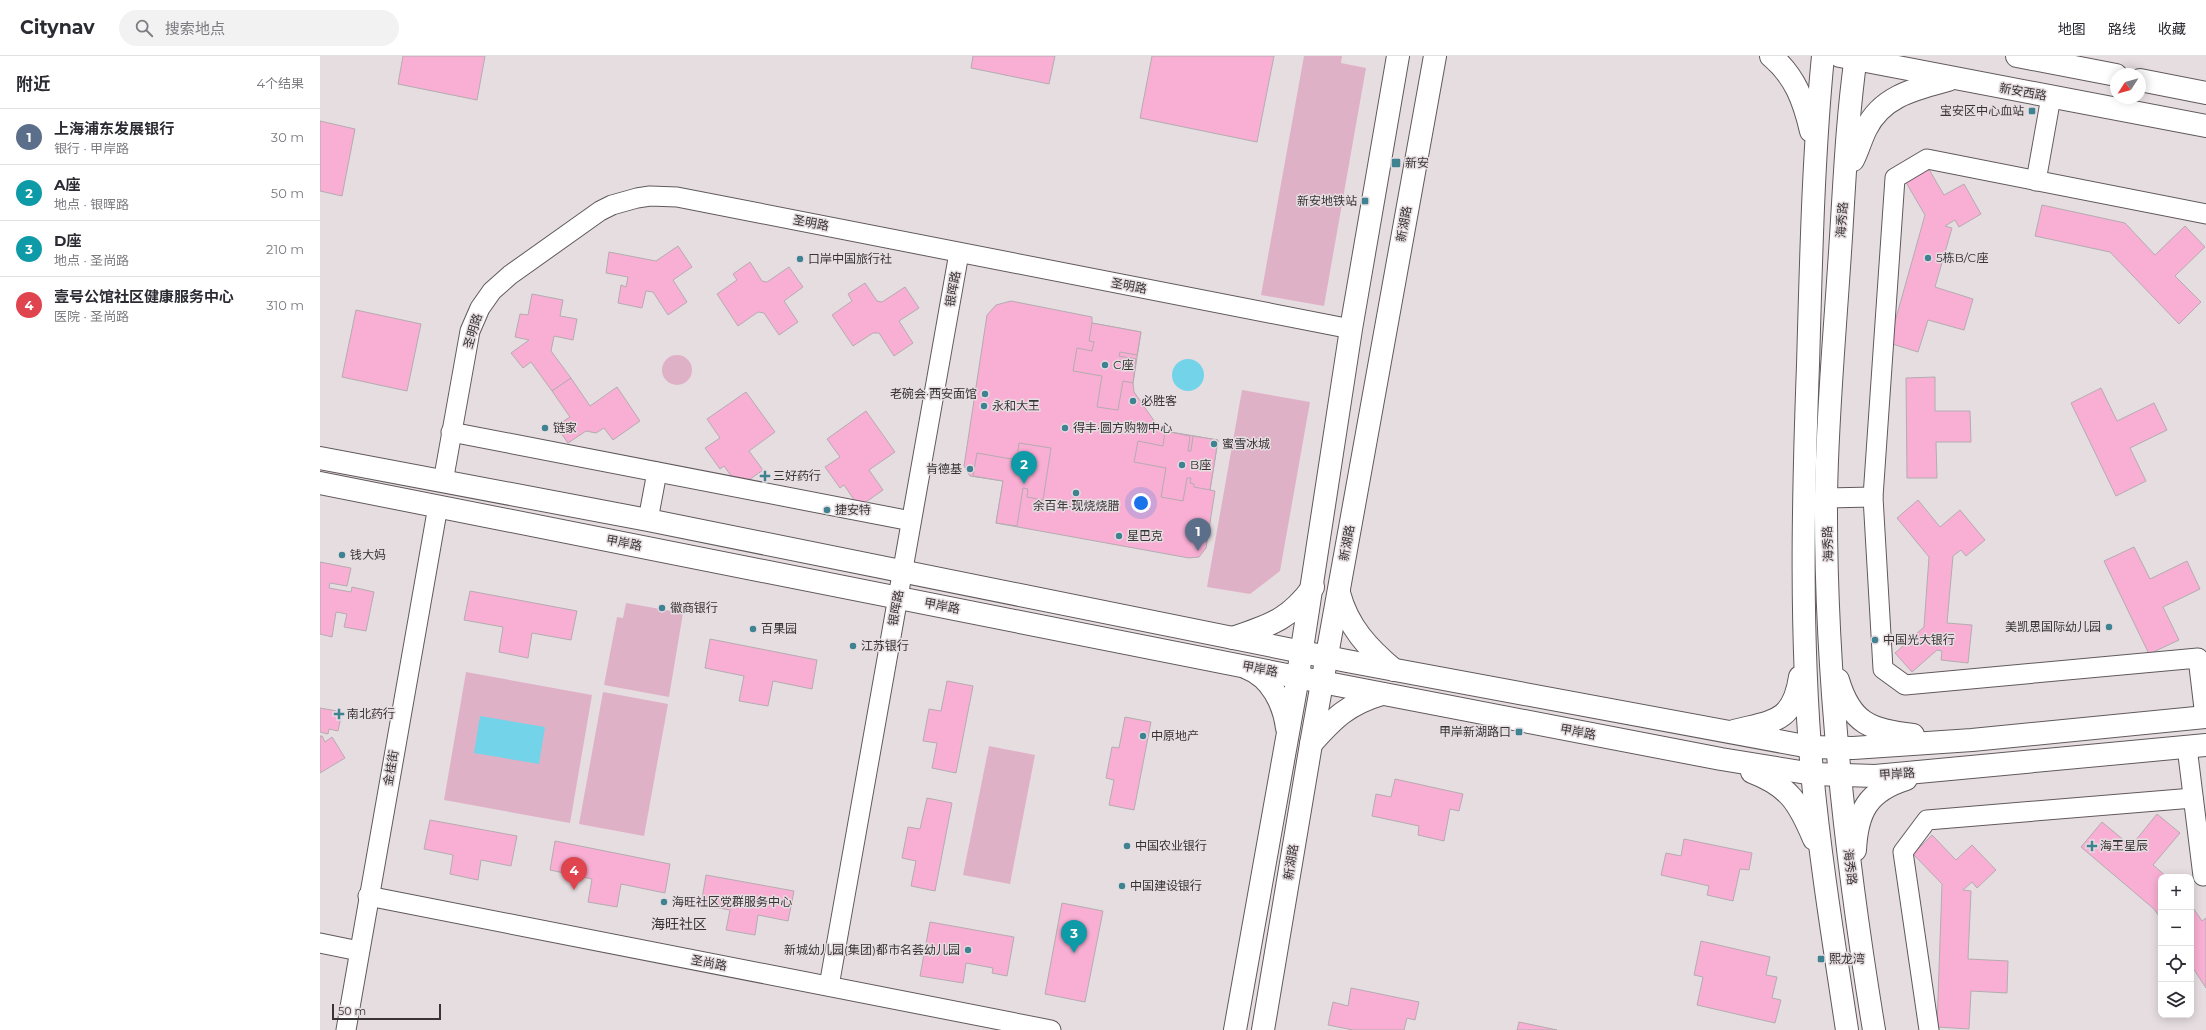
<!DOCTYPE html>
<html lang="zh">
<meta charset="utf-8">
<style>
:root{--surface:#fff;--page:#f2f2f3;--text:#2b2b33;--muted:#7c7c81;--line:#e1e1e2;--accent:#d93025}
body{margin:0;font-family:Montserrat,"Noto Sans SC",sans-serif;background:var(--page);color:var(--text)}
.controls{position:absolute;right:12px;bottom:12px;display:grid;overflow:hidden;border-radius:8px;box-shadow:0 2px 10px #0003}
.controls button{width:36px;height:36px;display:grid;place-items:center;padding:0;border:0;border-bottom:1px solid var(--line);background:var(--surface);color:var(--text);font:20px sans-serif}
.compass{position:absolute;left:1790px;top:12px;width:36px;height:36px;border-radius:50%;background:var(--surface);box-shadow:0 2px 10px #0003;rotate:234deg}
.scale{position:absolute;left:12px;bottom:10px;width:109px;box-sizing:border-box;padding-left:4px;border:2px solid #383436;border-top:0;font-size:11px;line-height:14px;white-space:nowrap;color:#383436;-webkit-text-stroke:3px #e6dde1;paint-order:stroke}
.you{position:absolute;left:821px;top:447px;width:14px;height:14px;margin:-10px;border:3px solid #fff;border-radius:50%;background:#1a73e8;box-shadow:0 0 0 6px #1a73e833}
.badge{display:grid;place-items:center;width:26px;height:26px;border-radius:50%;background:var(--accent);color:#fff;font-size:13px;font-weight:700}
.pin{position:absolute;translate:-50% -33px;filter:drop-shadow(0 1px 2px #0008)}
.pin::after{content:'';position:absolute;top:21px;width:14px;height:12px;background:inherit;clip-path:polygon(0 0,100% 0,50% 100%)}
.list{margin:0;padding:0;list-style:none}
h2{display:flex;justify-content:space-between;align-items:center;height:52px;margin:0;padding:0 16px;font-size:17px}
h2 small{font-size:13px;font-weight:400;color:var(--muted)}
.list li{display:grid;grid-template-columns:26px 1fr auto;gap:12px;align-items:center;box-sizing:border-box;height:56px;padding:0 16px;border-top:1px solid var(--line)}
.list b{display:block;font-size:15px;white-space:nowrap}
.list p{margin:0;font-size:13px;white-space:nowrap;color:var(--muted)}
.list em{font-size:13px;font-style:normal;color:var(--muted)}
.icon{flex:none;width:22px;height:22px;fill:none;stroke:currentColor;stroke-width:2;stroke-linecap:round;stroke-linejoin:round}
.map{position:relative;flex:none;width:1886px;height:974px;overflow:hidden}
header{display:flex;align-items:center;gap:24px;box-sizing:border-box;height:56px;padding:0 20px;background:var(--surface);border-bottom:1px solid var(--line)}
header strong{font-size:19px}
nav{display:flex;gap:22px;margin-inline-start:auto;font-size:14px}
.search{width:280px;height:36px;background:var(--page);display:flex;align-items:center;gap:10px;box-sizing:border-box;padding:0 14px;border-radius:22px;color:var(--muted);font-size:15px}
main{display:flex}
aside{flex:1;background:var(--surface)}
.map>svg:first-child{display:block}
.green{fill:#dfb1c6}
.water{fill:#73d4e9}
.building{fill:#f8afd3;stroke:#b4acb0}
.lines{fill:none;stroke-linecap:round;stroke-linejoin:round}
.minor-casing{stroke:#60595c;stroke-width:21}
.major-casing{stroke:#60595c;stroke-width:24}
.minor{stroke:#fff;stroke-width:19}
.major{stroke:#fff;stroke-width:22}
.poi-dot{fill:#3f8392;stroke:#e6dde1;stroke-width:1.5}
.labels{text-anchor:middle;stroke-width:3;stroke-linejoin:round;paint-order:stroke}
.street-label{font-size:12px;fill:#383436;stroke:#e6dde1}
.poi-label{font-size:12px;fill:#383436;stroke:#e6dde1;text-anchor:start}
.quarter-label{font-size:14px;fill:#383436;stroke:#e6dde1}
</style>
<header>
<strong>Citynav</strong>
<div class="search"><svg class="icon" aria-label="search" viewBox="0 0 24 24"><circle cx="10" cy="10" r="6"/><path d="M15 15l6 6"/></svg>搜索地点</div>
<nav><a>地图</a><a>路线</a><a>收藏</a></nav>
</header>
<main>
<aside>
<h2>附近<small>4个结果</small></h2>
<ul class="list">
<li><span class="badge" style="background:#5c6f8a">1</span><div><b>上海浦东发展银行</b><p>银行 · 甲岸路</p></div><em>30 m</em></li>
<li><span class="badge" style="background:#0f9aa8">2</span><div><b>A座</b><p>地点 · 银晖路</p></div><em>50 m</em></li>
<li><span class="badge" style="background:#0f9aa8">3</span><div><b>D座</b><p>地点 · 圣尚路</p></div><em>210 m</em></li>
<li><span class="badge" style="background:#e0444e">4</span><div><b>壹号公馆社区健康服务中心</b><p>医院 · 圣尚路</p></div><em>310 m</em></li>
</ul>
</aside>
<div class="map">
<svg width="1886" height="974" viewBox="0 0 1886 974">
<rect width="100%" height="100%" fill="#e6dde1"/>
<g class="green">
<path d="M 984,0 L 1022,0 L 1021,7 L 1046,12 L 1004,250 L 941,239 Z"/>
<circle cx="357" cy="314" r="15"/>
<path d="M 922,334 L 990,346 L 960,515 L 930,538 L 887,531 Z"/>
<path d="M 306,547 L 363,557 L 349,641 L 284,629 L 297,561 L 303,562 Z"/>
<path d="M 146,616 L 272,639 L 250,767 L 124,744 Z"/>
<path d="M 283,636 L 348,648 L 324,780 L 259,768 Z"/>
<path d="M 669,690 L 715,699 L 690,828 L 643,819 Z"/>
</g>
<g class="water">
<circle cx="868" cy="319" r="16"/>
<path d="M 160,660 L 225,671 L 219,708 L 154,697 Z"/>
</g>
<g class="building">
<path d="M 83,0 L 165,0 L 157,44 L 78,28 Z"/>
<path d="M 653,0 L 735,0 L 729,28 L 651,12 Z"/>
<path d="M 832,0 L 954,0 L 937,86 L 820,62 Z"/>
<path d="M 0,65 L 35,73 L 22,140 L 0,135 Z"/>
<path d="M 1607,110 L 1624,139 L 1644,128 L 1661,158 L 1639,171 L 1635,164 L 1625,170 L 1632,172 L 1615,231 L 1653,243 L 1644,274 L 1608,264 L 1598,296 L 1569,287 L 1605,159 L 1584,123 Z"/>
<path d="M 1722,149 L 1805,167 L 1835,199 L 1865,170 L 1885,191 L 1855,220 L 1881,246 L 1859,268 L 1790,196 L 1715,180 Z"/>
<path d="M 358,190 L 372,211 L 353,224 L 367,246 L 348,259 L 333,236 L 326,235 L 322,252 L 298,247 L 301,229 L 306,231 L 308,221 L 286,217 L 289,196 L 336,205 Z"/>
<path d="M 430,206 L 442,225 L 447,226 L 469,211 L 483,231 L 464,245 L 478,266 L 459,279 L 444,257 L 438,256 L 418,270 L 397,238 L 417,224 L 413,218 Z"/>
<path d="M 545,227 L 557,245 L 562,246 L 585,231 L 599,252 L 579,265 L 593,287 L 574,300 L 559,277 L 553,277 L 533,290 L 512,259 L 532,245 L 528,238 Z"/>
<path d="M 212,238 L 243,244 L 240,260 L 257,263 L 253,284 L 234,280 L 231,295 L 251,322 L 232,335 L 211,306 L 203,312 L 191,297 L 209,284 L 195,281 L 200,258 L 208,259 Z"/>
<path d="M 691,245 L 772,261 L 772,267 L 821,276 L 813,327 L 814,336 L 837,369 L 845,375 L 898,384 L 890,434 L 895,435 L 886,492 L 879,501 L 869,502 L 676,467 L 683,425 L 650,420 L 644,410 L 667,259 L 676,249 Z"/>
<path d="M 36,254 L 101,268 L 87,335 L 22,321 Z"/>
<path d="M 772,267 L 821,276 L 817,299 L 800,296 L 799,300 L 816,303 L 813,327 L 803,325 L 798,354 L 777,351 L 782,320 L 753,315 L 757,292 L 772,295 L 774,286 L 769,285 Z"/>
<path d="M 1615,321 L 1615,355 L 1650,355 L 1651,386 L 1616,386 L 1617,422 L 1587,422 L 1586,322 Z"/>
<path d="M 251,322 L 270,350 L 297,331 L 320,365 L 293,384 L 284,372 L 276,377 L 266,375 L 248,387 L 236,370 L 250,361 L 232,335 Z"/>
<path d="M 1781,332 L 1797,365 L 1834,347 L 1847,374 L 1810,392 L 1826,425 L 1796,440 L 1751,347 Z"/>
<path d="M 426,336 L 455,376 L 429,395 L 443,414 L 419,431 L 404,410 L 400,413 L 385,392 L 400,382 L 387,363 Z"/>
<path d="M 546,355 L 575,396 L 549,414 L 563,434 L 539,451 L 524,429 L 520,432 L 505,411 L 520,401 L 507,383 Z"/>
<path d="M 845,375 L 870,380 L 868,395 L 871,395 L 873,380 L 898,384 L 890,434 L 874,431 L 874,428 L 870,427 L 871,422 L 867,422 L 863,445 L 841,441 L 846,412 L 814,406 L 818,385 L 843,390 Z"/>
<path d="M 699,387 L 731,392 L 723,444 L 707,441 L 708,433 L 703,432 L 697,470 L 676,467 L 683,425 L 653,420 L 657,397 L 697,404 Z"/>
<path d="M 1598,444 L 1620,471 L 1640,454 L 1665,484 L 1646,500 L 1641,494 L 1633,500 L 1627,567 L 1652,569 L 1648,607 L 1621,604 L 1622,595 L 1617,594 L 1592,616 L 1575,597 L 1604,571 L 1609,501 L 1577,462 Z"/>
<path d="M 1814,491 L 1830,523 L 1867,505 L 1880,533 L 1843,551 L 1859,584 L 1829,598 L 1784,505 Z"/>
<path d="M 0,506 L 31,512 L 27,530 L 10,527 L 9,532 L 31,536 L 32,531 L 54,536 L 46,575 L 24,571 L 27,558 L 16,556 L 12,581 L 0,578 Z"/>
<path d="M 150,535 L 257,555 L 251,584 L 212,577 L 208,602 L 179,596 L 183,571 L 144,564 Z"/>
<path d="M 390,583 L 497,604 L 492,633 L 453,625 L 448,650 L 419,645 L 424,620 L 385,612 Z"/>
<path d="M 627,625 L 653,630 L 636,717 L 612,712 L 617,687 L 603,685 L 609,653 L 621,655 Z"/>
<path d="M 0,652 L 22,656 L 18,675 L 9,673 L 8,678 L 0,676 Z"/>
<path d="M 805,661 L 831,666 L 814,754 L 789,749 L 794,724 L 786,722 L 792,691 L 799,692 Z"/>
<path d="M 0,680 L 2,680 L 5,686 L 12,681 L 25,702 L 0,717 Z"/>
<path d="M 1075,723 L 1143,738 L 1139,755 L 1130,753 L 1124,785 L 1098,779 L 1099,770 L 1052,760 L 1056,738 L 1071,741 Z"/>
<path d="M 607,742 L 632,747 L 615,835 L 591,830 L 596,805 L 582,802 L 588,771 L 600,773 Z"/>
<path d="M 1837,758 L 1860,777 L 1833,809 L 1847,821 L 1841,821 L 1841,863 L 1834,853 L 1761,791 L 1782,766 L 1811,790 Z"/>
<path d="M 110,764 L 197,780 L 191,810 L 161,804 L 158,824 L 130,818 L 133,799 L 104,793 Z"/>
<path d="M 1612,779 L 1636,804 L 1652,789 L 1676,814 L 1657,832 L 1652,826 L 1643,834 L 1651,835 L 1648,903 L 1688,905 L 1687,937 L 1651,935 L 1649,973 L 1617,971 L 1622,828 L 1593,798 Z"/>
<path d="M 1364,783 L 1432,797 L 1429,814 L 1420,813 L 1413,845 L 1387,839 L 1389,830 L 1341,819 L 1346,797 L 1361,800 Z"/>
<path d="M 235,785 L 350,808 L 345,837 L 301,828 L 297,851 L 268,846 L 272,823 L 230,814 Z"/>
<path d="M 386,819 L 474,835 L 468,865 L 438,859 L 435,879 L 406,874 L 410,854 L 381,849 Z"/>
<path d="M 742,847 L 783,855 L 765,946 L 725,938 Z"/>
<path d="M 1871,849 L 1882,865 L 1886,862 L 1886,932 L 1871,909 Z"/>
<path d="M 610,866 L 694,881 L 687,920 L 672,917 L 673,912 L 646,907 L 643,927 L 600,920 Z"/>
<path d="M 1381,885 L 1450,901 L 1446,919 L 1457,921 L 1452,942 L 1461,944 L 1455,967 L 1377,949 L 1383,921 L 1374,919 Z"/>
<path d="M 1031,932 L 1099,946 L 1095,964 L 1087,962 L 1084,974 L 1033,974 L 1008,969 L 1013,946 L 1028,950 Z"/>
<path d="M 1199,966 L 1237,974 L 1197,974 Z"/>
</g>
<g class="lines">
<defs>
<g id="minor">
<path d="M 1716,125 L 1731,41"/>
<path d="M 131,376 L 591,465"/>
<path d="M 123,426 L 150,275 L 160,252 L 172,235 L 190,219 L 280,155 L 292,149 L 317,142 L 330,140 L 357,141 L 1031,273"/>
<path d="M 1506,442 L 1553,441"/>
<path d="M 328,464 L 337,416"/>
<path d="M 1885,661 L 1878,602 L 1585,629 L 1563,613 L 1553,441 L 1575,122 L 1607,103 L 1886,158"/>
<path d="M 1867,691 L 1883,820"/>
<path d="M 48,840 L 731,974"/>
<path d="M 0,887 L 39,895"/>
<path d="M 509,930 L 639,197"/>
<path d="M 26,974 L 118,450"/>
<path d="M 1609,974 L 1583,796 L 1607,764 L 1873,742"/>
</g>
<g id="major">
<path d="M 1451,0 C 1475,20 1484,45 1491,75"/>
<path d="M 1503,0 C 1493,103 1491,206 1488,309 C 1483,444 1480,581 1492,716 C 1500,802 1514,888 1527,974"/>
<path d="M 1520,0 L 1886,70"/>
<path d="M 1536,0 C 1526,70 1524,141 1519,211 C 1514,287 1507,364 1506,441 C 1505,619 1525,799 1554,974"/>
<path d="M 1697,0 L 1796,19"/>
<path d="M 1820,24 L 1886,37"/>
<path d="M 1533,104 C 1538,94 1541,83 1546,73 C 1562,40 1595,33 1628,24"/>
<path d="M 0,402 L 328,464 L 1027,605 L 1490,691 L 1533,692 L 1652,684 L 1886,661"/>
<path d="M 0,427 L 1002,626 L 1401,703 L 1493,718 L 1555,720 L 1886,689"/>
<path d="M 1019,537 C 1028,571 1048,592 1074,614"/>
<path d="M 913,582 C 950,569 969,564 993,531"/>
<path d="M 927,612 C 951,621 964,648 967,672"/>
<path d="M 1518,624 C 1531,668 1551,674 1593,679"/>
<path d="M 1414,675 C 1453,665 1473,667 1480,621"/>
<path d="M 991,688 C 1014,662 1028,648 1062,638"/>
<path d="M 1432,716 C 1469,730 1479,747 1494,783"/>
<path d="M 1535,794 C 1537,755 1548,735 1586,723"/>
<path d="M 915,974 L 976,632 L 1031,273 L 1078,0"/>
<path d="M 943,974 L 991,688 L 1115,0"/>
</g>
</defs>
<use href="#minor" class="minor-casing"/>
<use href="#major" class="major-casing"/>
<use href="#minor" class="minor"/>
<use href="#major" class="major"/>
</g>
<g class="poi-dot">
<rect x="1708" y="51" width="8" height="8" rx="2"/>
<rect x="1071" y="102" width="10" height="10" rx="2"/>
<rect x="1041" y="141" width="8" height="8" rx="2"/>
<circle cx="1608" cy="202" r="4"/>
<circle cx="480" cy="203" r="4"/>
<circle cx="785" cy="309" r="4"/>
<circle cx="665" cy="338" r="4"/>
<circle cx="813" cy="345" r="4"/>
<circle cx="664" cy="350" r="4"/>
<circle cx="225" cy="372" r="4"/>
<circle cx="745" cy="372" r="4"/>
<circle cx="894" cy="388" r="4"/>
<circle cx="862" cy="409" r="4"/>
<circle cx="650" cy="413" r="4"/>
<path d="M443 414h4v4h4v4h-4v4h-4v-4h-4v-4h4z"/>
<circle cx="756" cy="437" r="4"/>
<circle cx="507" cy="454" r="4"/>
<circle cx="799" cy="480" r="4"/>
<circle cx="22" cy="499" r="4"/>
<circle cx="342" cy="552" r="4"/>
<circle cx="1789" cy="571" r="4"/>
<circle cx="433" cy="573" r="4"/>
<circle cx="1555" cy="584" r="4"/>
<circle cx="533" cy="590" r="4"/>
<path d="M17 652h4v4h4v4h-4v4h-4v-4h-4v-4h4z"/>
<rect x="1195" y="672" width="8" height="8" rx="2"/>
<circle cx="823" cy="680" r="4"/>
<circle cx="807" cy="790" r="4"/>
<path d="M1770 784h4v4h4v4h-4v4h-4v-4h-4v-4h4z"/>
<circle cx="802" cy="830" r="4"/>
<circle cx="344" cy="846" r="4"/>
<circle cx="648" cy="894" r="4"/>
<rect x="1497" y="899" width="8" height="8" rx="2"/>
</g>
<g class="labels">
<g class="street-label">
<text transform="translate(1703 36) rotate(10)" y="4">新安西路</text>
<text transform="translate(1522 164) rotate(-86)" y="4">海秀路</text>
<text transform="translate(491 167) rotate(11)" y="4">圣明路</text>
<text transform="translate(1084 168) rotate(-80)" y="4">新湖路</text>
<text transform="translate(809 230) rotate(11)" y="4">圣明路</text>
<text transform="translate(633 233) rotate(-80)" y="4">银晖路</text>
<text transform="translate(153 275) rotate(-73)" y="4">圣明路</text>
<text transform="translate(304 487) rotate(11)" y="4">甲岸路</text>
<text transform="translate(1027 487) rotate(-80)" y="4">新湖路</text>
<text transform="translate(1508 488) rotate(-92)" y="4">海秀路</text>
<text transform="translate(622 550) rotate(11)" y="4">甲岸路</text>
<text transform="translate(576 552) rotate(-80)" y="4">银晖路</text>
<text transform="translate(940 613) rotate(11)" y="4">甲岸路</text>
<text transform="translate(1258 676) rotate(11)" y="4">甲岸路</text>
<text transform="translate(71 712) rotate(-80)" y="4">金桂街</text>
<text transform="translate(1577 718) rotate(-4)" y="4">甲岸路</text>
<text transform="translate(971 806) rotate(-81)" y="4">新湖路</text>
<text transform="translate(1530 811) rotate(83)" y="4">海秀路</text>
<text transform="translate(389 907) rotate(11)" y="4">圣尚路</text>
</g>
<g class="poi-label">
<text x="1704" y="59" text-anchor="end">宝安区中心血站</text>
<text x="1085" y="111">新安</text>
<text x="1037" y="149" text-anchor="end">新安地铁站</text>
<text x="1616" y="206">5栋B/C座</text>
<text x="488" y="207">口岸中国旅行社</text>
<text x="793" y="313">C座</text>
<text x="657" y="342" text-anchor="end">老碗会·西安面馆</text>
<text x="821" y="349">必胜客</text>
<text x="672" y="354">永和大王</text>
<text x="233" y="376">链家</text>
<text x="753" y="376">得丰·圆方购物中心</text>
<text x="902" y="392">蜜雪冰城</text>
<text x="870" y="413">B座</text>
<text x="642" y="417" text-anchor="end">肯德基</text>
<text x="453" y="424">三好药行</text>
<text x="756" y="454" text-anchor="middle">余百年·现烧烧腊</text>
<text x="515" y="458">捷安特</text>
<text x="807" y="484">星巴克</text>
<text x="30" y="503">钱大妈</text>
<text x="350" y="556">徽商银行</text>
<text x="1781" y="575" text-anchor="end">美凯思国际幼儿园</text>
<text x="441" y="577">百果园</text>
<text x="1563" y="588">中国光大银行</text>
<text x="541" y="594">江苏银行</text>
<text x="27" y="662">南北药行</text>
<text x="1191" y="680" text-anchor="end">甲岸新湖路口</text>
<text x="831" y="684">中原地产</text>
<text x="815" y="794">中国农业银行</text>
<text x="1780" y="794">海王星辰</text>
<text x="810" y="834">中国建设银行</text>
<text x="352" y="850">海旺社区党群服务中心</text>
<text x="640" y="898" text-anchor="end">新城幼儿园(集团)都市名荟幼儿园</text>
<text x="1509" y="907">熙龙湾</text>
</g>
<g class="quarter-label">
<text x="359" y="873">海旺社区</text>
</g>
</g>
</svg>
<div class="controls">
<button>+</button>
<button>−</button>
<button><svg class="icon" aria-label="locate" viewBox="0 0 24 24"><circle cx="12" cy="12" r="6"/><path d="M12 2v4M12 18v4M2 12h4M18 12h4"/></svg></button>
<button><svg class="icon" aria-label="layers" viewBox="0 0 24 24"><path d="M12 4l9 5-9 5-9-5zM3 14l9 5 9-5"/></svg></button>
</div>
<svg class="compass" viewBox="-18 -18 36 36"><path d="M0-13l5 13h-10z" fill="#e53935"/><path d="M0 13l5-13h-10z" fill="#7c7c81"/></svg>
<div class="scale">50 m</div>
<div class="you"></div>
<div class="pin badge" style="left:878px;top:495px;background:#5c6f8a">1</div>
<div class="pin badge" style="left:704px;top:428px;background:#0f9aa8">2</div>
<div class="pin badge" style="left:754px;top:897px;background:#0f9aa8">3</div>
<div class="pin badge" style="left:254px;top:834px;background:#e0444e">4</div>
</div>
</main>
